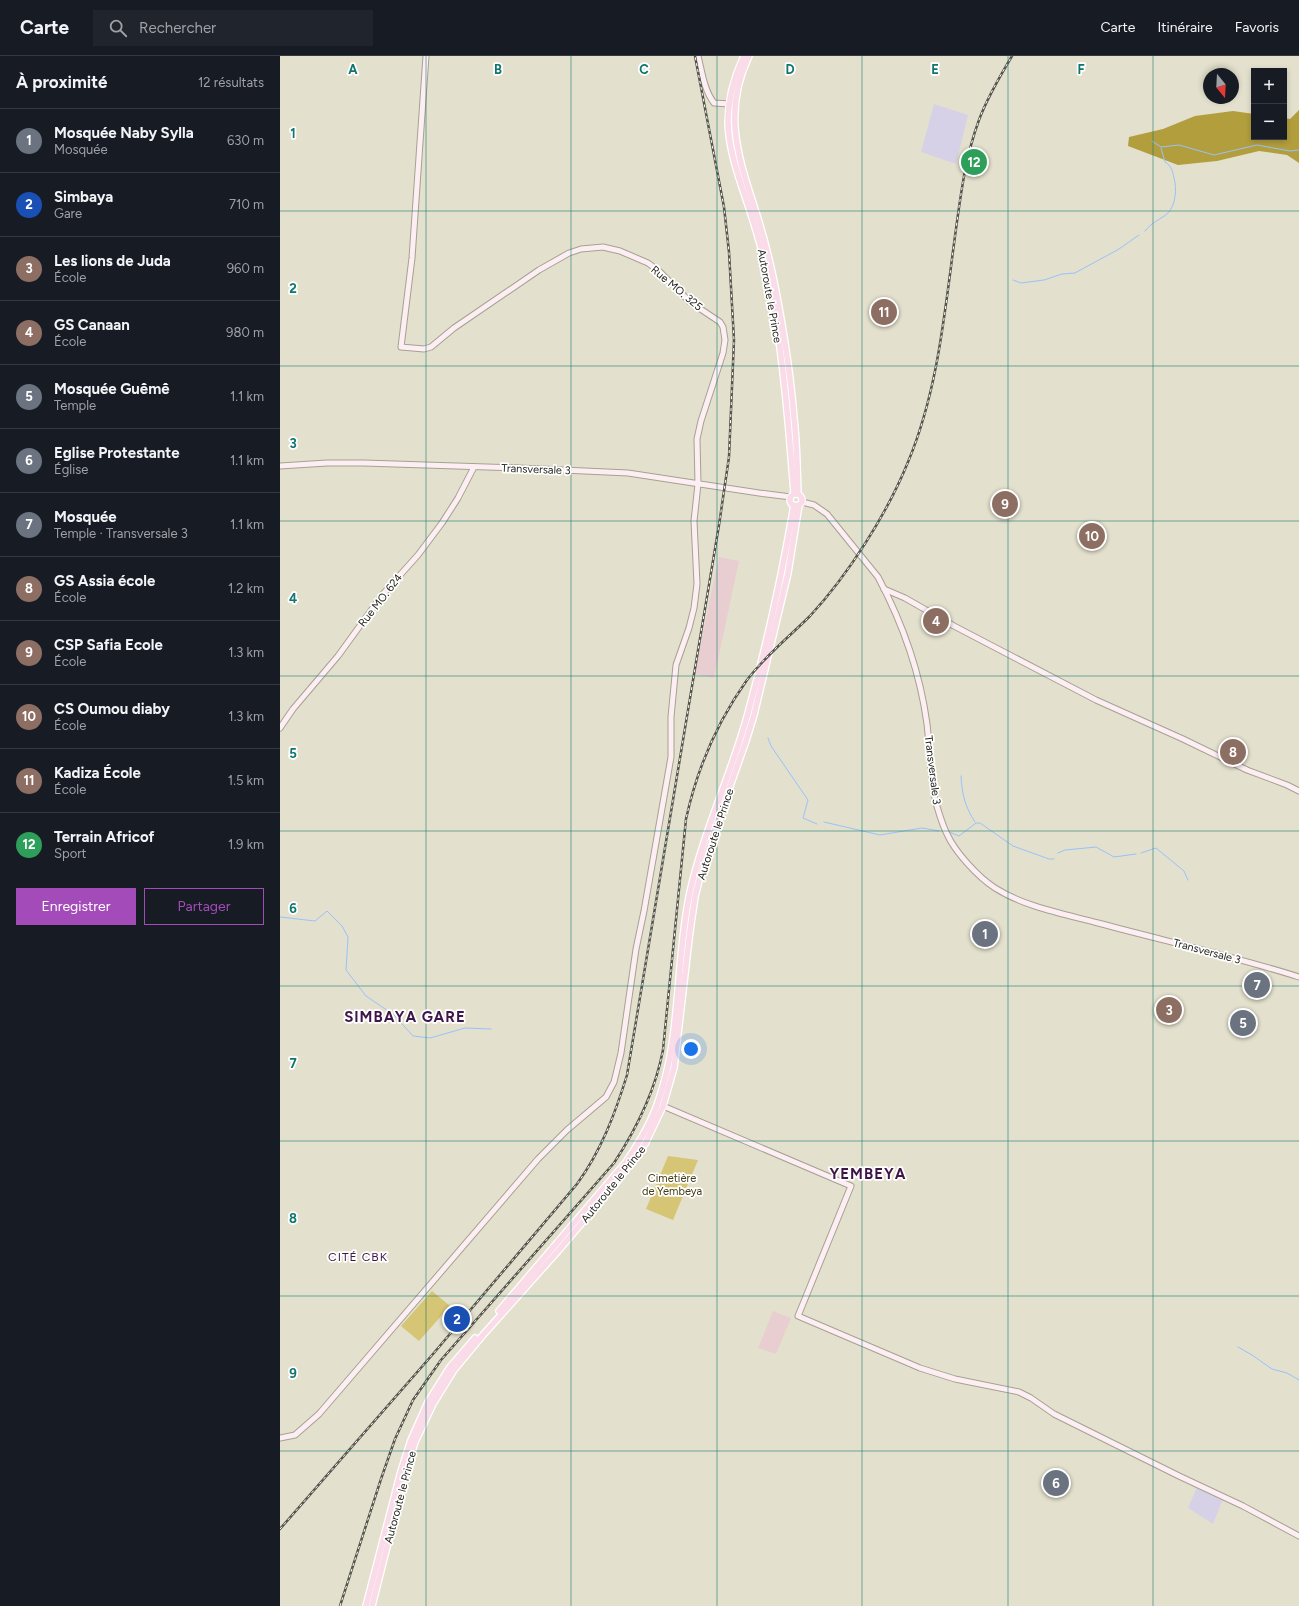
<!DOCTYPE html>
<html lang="fr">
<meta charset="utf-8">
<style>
:root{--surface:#171b24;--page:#20242c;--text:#f1f3f6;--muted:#9ea1a6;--line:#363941;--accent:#a34bb8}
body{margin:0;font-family:Figtree,sans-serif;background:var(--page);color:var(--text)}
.controls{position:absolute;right:12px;top:12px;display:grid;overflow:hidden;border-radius:0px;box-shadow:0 2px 6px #0003}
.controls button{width:36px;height:36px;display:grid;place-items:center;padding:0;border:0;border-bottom:1px solid var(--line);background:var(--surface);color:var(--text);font:20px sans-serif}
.compass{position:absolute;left:923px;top:12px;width:36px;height:36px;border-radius:50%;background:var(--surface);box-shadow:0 2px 6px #0003;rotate:162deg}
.you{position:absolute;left:411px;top:993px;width:14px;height:14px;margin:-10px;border:3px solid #fff;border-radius:50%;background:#1a73e8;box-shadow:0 0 0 6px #1a73e833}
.badge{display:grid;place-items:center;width:26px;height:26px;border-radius:50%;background:var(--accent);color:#fff;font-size:13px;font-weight:700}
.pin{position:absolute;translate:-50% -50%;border:2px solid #fff;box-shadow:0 1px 4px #0006}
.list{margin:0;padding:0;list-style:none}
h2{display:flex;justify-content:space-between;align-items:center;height:52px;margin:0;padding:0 16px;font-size:17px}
h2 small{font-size:13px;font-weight:400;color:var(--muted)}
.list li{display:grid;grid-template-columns:26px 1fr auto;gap:12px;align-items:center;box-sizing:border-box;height:64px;padding:0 16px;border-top:1px solid var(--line)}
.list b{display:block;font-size:15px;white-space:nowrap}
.list p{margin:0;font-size:13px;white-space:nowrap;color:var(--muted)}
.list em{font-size:13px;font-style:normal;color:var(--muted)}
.actions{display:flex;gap:8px;padding:12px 16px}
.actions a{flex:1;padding:9px 0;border:1px solid var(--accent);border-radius:0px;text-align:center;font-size:14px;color:var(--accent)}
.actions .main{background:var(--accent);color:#fff}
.icon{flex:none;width:22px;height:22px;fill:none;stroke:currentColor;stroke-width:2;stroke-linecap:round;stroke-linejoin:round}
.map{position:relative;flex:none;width:1019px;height:1550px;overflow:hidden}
header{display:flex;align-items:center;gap:24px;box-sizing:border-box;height:56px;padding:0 20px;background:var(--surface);border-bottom:1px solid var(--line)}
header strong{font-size:19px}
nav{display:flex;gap:22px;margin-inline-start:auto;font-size:14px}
.search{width:280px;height:36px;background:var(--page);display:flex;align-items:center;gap:10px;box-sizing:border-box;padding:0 14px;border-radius:0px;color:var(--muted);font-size:15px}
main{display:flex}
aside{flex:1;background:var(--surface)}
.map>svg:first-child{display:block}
.commercial{fill:#e8ced1}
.education{fill:#d7d1e7}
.green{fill:#d6c574}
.forest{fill:#b29e3d}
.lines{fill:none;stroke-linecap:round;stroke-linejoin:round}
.stream{stroke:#98c2fc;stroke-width:1}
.secondary-casing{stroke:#a5a291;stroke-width:7}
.primary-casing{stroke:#fff;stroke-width:8}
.secondary{stroke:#fdeef4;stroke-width:5}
.primary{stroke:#fadce9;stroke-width:5.5}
.rail-casing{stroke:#55544a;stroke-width:2.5}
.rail{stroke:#fff;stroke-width:1;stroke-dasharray:3;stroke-linecap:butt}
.grid{fill:none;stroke:#0f766e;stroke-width:1;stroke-opacity:0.55}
.labels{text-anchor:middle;stroke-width:3.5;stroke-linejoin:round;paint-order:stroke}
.street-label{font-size:11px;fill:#26251e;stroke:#fff}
.park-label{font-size:11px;fill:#443c13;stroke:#fff}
.neighbourhood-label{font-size:12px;letter-spacing:1px;fill:#3f1549;stroke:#fff}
.district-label{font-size:15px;font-weight:bold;letter-spacing:1px;fill:#3f1549;stroke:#fff}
.grid-label{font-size:13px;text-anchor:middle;font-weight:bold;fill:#0f766e;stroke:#fff;stroke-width:3.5;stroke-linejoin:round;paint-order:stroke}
</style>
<header>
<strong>Carte</strong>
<div class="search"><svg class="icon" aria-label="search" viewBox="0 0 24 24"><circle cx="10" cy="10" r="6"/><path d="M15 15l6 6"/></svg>Rechercher</div>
<nav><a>Carte</a><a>Itinéraire</a><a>Favoris</a></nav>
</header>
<main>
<aside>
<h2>À proximité<small>12 résultats</small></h2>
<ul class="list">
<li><span class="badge" style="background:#6b7280">1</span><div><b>Mosquée Naby Sylla</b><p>Mosquée</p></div><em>630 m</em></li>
<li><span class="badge" style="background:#1a4fb4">2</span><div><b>Simbaya</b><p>Gare</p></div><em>710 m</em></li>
<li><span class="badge" style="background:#8d6e63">3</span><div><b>Les lions de Juda</b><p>École</p></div><em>960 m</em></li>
<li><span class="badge" style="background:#8d6e63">4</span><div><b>GS Canaan</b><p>École</p></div><em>980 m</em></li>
<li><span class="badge" style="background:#6b7280">5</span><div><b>Mosquée Guêmê</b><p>Temple</p></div><em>1.1 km</em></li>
<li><span class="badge" style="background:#6b7280">6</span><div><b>Eglise Protestante</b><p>Église</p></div><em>1.1 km</em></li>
<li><span class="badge" style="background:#6b7280">7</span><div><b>Mosquée</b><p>Temple · Transversale 3</p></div><em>1.1 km</em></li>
<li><span class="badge" style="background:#8d6e63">8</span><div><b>GS Assia école</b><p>École</p></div><em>1.2 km</em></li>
<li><span class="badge" style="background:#8d6e63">9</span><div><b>CSP Safia Ecole</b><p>École</p></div><em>1.3 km</em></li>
<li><span class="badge" style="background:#8d6e63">10</span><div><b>CS Oumou diaby</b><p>École</p></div><em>1.3 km</em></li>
<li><span class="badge" style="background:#8d6e63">11</span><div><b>Kadiza École</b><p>École</p></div><em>1.5 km</em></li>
<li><span class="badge" style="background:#2e9e5b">12</span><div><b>Terrain Africof</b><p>Sport</p></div><em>1.9 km</em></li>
</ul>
<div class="actions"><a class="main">Enregistrer</a><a>Partager</a></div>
</aside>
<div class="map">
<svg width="1019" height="1550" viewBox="0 0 1019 1550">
<rect width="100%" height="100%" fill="#e3e0cd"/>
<g class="commercial">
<path d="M 439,501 L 459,505 L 434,622 L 414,618 Z"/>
<path d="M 493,1255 L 511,1262 L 496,1298 L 478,1292 Z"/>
</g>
<g class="education">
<path d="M 654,48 L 688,59 L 676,108 L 641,96 Z"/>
<path d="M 718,437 L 736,441 L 732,460 L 714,456 Z"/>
<path d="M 917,1431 L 943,1443 L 933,1468 L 908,1452 Z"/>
</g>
<g class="green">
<path d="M 388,1100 L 418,1104 L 393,1164 L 366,1153 Z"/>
<path d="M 152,1235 L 170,1250 L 139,1285 L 121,1270 Z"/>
</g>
<path class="forest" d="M 1019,54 L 1019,107 L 1007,99 L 979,95 L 937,105 L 898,109 L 848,90 L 849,81 L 883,73 L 915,60 L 953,55 L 974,58 L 974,81 L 1004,81 L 1004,62 L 1010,63 Z"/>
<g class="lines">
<g class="stream">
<path d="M 872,85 L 881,91 L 899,89 L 934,99 L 977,89 L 1010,95 L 1019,94"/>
<path d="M 865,175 C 871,167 879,164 887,158 C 896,150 897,132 894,122 C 893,116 891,109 885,106 L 881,92"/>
<path d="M 733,224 L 741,227 L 764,224 L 782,218 L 795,217 L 839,193 L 859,179"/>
<path d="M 488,682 L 491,690 L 528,744 L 523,762 L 537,768"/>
<path d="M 681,720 C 682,738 685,751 695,766"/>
<path d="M 544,766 L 600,779 L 642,772 L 659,775"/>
<path d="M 669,776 L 679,780 L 696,767 L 700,767 L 733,790 L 769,803 L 774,803"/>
<path d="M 778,797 L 785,794 L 816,791 L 834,801 L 856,798"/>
<path d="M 861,797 L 876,792 L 904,815 L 908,824"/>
<path d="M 0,861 L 35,865 L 47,855 L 62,870 L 68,881 L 66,914 L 86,940 L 114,959 L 133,980 L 150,982 L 185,972 L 211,973"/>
<path d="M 958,1291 L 972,1299 L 992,1313 L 1007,1317 L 1019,1324"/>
</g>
<defs>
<g id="secondary">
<path d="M 418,0 C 422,16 424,34 434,47 L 450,48"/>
<path d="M 0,410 L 47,407 L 84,407 L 240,412 L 348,417 L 479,437 L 511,441"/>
<path d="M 522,446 L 534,449 L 547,458 L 598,521 C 623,568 640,616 647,668 C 650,693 650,723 656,747 C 659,757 662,768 667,778 C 675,796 698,821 715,832 C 745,851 784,858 818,867 C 885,885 953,900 1019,921"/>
<path d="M 604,533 L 625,542 L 674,570 L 816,644 L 903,683 L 967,714 L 1007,729 L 1019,735"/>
<path d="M 0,672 L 13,653 L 58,600 L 103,538 L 138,499 L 162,467 L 178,442 L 194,411"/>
<path d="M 383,1050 L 571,1130 L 518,1260 L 640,1312 L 675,1323 L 739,1336 L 751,1342 L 774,1358 L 899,1420 L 963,1450 L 1019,1480"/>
<path d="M 0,1382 L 15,1379 L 39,1358 L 258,1103 L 287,1074 L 326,1041 L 334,1026 L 341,997 L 356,893 L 364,855 L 391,701 L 391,661 L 396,609 L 409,572 L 414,552 L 417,528 L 414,465 L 418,428 L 417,383 L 421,365 L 443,297 L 445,284 L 443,271 L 440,266 L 410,246 L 380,216 L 368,207 L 340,195 L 323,191 L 301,193 L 289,197 L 259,214 L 174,272 L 151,291 L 144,293 L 121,291 L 132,202 L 146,0"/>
</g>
<g id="primary">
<path d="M 464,0 C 454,21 448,44 448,67 C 449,96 460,125 469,152 C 479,183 488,213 493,246 C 504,309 509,374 514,438"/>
<path d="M 469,0 C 440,60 461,108 479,166 C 487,192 493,219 498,246 C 505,284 511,323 514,362 C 517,387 517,413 518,438"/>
<circle cx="516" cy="444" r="6"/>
<path d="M 219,1255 L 346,1106 C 359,1087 371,1067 378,1046 C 402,979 395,905 410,836 C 424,774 452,717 468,657 C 487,588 502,519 514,449"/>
<path d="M 86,1550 L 121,1415 L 131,1384 L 148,1346 L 170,1311 L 195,1282"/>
<path d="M 92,1550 L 126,1416 L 135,1386 L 153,1348 L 174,1314 L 203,1279 L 278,1195 L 335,1128 L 365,1088 L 383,1050 L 394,1012 L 410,875 L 415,841 L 424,804 L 466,685 L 474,659 L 508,517 L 519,449"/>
</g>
</defs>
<use href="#secondary" class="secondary-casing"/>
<use href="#primary" class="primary-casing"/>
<use href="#secondary" class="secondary"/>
<use href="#primary" class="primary"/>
<defs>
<g id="rail">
<path d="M 0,1473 L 153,1298 L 297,1128 C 321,1095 335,1058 347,1019 L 439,469 L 449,401 L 454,284 L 449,196 L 444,151 L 415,0"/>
<path d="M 60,1550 L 101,1423 L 115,1383 L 133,1344 L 161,1304 L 334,1107 C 357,1072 375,1036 383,994 L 406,763 C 417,713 437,666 467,624 C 485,600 509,581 530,560 C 568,519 607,458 628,406 C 659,332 665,251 676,173 C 681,136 686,99 699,64 C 707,42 720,20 732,0"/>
</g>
</defs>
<use href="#rail" class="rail-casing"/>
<use href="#rail" class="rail"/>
</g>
<path class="grid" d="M 146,0 L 146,1550M 291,0 L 291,1550M 437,0 L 437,1550M 582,0 L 582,1550M 728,0 L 728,1550M 873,0 L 873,1550M 0,155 L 1019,155M 0,310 L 1019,310M 0,465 L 1019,465M 0,620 L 1019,620M 0,775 L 1019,775M 0,930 L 1019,930M 0,1085 L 1019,1085M 0,1240 L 1019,1240M 0,1395 L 1019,1395"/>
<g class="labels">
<g class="street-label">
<text transform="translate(397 232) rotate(40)" y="4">Rue MO. 325</text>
<text transform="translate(490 240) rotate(80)" y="4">Autoroute le Prince</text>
<text transform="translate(256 413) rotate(2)" y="4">Transversale 3</text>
<text transform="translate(100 544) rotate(-52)" y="4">Rue MO. 624</text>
<text transform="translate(653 714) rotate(83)" y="4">Transversale 3</text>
<text transform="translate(435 778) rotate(-72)" y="4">Autoroute le Prince</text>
<text transform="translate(927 895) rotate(15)" y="4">Transversale 3</text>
<text transform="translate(333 1128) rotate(-51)" y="4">Autoroute le Prince</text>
<text transform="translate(120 1441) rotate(-75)" y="4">Autoroute le Prince</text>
</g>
<g class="park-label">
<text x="392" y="1126">Cimetière<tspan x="392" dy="13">de Yembeya</tspan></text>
</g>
<g class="neighbourhood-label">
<text x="78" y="1205">CITÉ CBK</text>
</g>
<g class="district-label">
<text x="125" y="966">SIMBAYA GARE</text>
<text x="588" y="1123">YEMBEYA</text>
</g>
</g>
<g class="grid-label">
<text x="73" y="18">A</text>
<text x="218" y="18">B</text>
<text x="364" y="18">C</text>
<text x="510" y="18">D</text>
<text x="655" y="18">E</text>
<text x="801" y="18">F</text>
<text x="13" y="82">1</text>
<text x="13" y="237">2</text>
<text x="13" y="392">3</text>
<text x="13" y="547">4</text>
<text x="13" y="702">5</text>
<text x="13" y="857">6</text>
<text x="13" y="1012">7</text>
<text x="13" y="1167">8</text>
<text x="13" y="1322">9</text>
</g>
</svg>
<div class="controls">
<button>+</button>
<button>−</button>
</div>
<svg class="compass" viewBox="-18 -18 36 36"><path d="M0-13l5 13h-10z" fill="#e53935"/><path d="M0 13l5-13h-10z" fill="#9ea1a6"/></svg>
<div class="you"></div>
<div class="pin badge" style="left:705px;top:878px;background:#6b7280">1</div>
<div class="pin badge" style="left:177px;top:1263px;background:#1a4fb4">2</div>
<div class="pin badge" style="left:889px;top:954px;background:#8d6e63">3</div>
<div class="pin badge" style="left:656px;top:565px;background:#8d6e63">4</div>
<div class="pin badge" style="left:963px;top:967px;background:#6b7280">5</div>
<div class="pin badge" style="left:776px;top:1427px;background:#6b7280">6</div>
<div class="pin badge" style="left:977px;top:929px;background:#6b7280">7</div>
<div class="pin badge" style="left:953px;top:696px;background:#8d6e63">8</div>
<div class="pin badge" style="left:725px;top:448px;background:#8d6e63">9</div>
<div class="pin badge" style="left:812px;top:480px;background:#8d6e63">10</div>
<div class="pin badge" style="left:604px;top:256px;background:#8d6e63">11</div>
<div class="pin badge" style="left:694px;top:106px;background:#2e9e5b">12</div>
</div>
</main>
